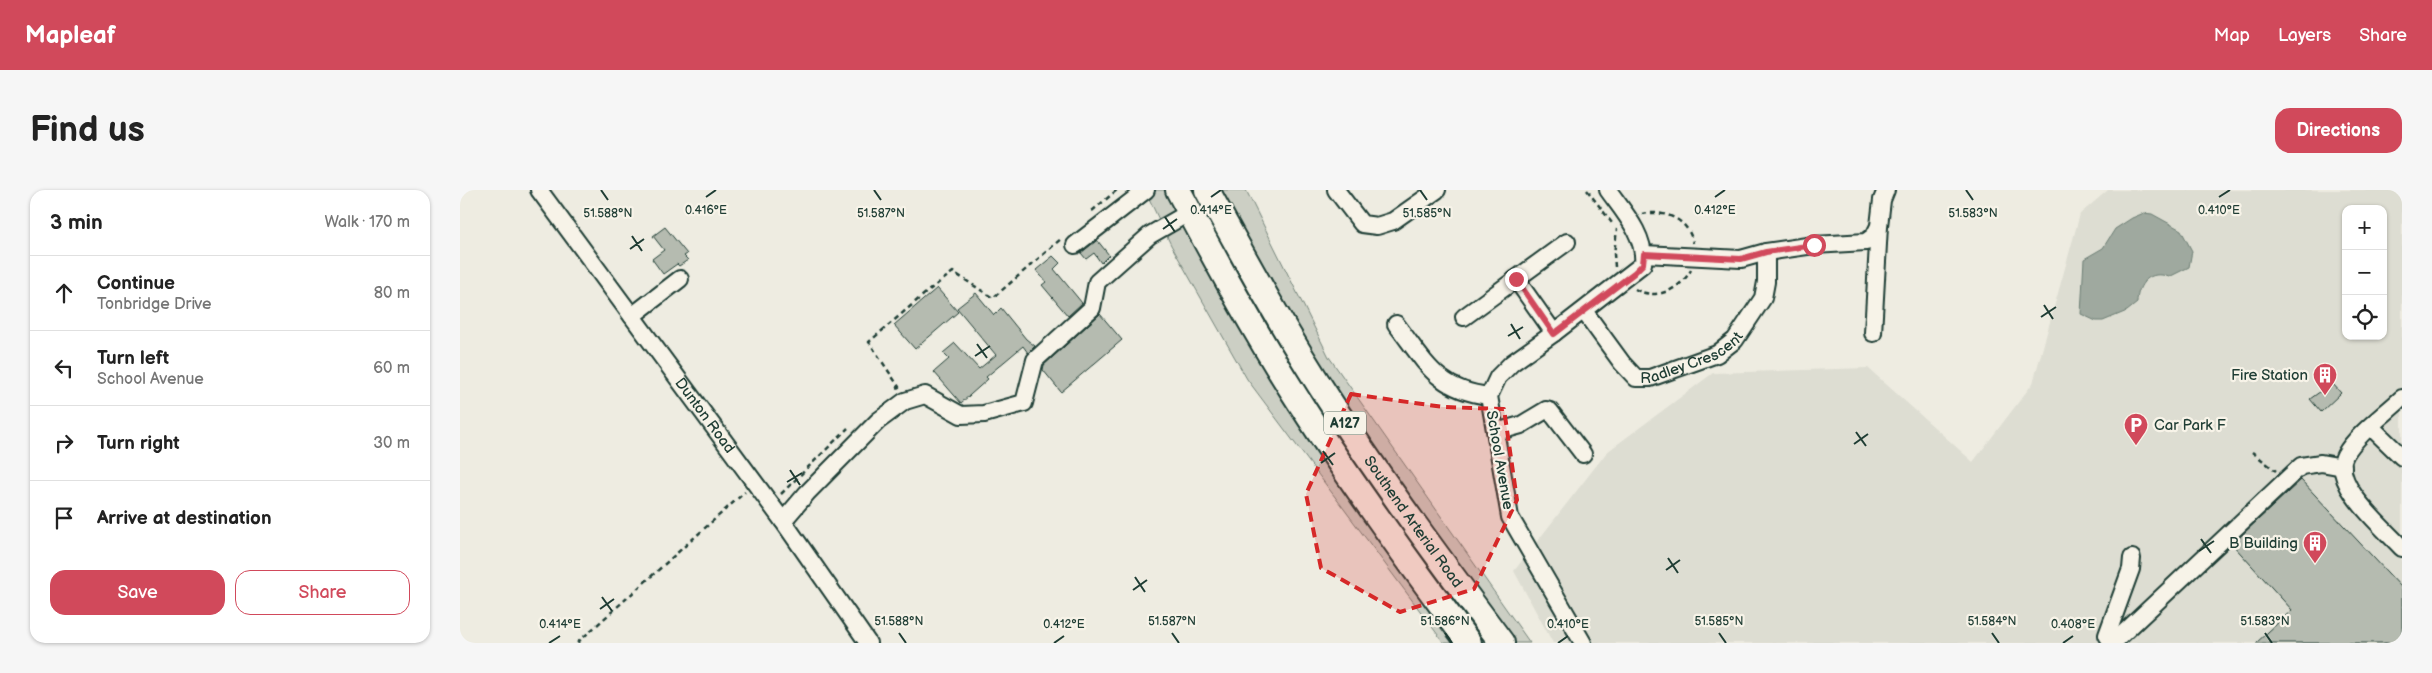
<!DOCTYPE html>
<meta charset="utf-8">
<style>
:root{--surface:#fff;--page:#f6f6f6;--text:#222;--muted:#767676;--line:#e0e0e0;--accent:#d1495b}
body{margin:0;font-family:"Balsamiq Sans",sans-serif;background:var(--page);color:var(--text)}
.controls{position:absolute;right:15px;top:15px;display:grid;overflow:hidden;border-radius:10px;box-shadow:0 1px 4px #0004}
.controls button{width:45px;height:45px;display:grid;place-items:center;padding:0;border:0;border-bottom:1px solid var(--line);background:var(--surface);color:var(--text);font:25px sans-serif}
.stop{position:absolute;width:15px;height:15px;margin:-11px;border:4px solid #d1495b;border-radius:50%;background:#fff}
.stop.end{background:#d1495b;border-color:#fff;box-shadow:0 1px 5px #0008}
.list{margin:0;padding:0;list-style:none}
h2{display:flex;justify-content:space-between;align-items:center;height:65px;margin:0;padding:0 20px;font-size:21px}
h2 small{font-size:16px;font-weight:400;color:var(--muted)}
.list li{display:grid;grid-template-columns:32px 1fr auto;gap:15px;align-items:center;box-sizing:border-box;height:75px;padding:0 20px;border-top:1px solid var(--line)}
.list b{display:block;font-size:19px;white-space:nowrap}
.list p{margin:0;font-size:16px;white-space:nowrap;color:var(--muted)}
.list em{font-size:16px;font-style:normal;color:var(--muted)}
.actions{display:flex;gap:10px;padding:15px 20px}
.actions a{flex:1;padding:11px 0;border:1px solid var(--accent);border-radius:15px;text-align:center;font-size:18px;color:var(--accent)}
.actions .main{background:var(--accent);color:#fff}
.icon{flex:none;width:28px;height:28px;fill:none;stroke:currentColor;stroke-width:2;stroke-linecap:round;stroke-linejoin:round}
.map{position:relative;flex:none;width:1942px;height:453px;overflow:hidden;border-radius:15px}
header{display:flex;align-items:center;gap:30px;box-sizing:border-box;height:70px;padding:0 25px;background:var(--accent);color:#fff}
header strong{font-size:24px}
nav{display:flex;gap:28px;margin-inline-start:auto;font-size:18px}
.intro{display:flex;align-items:center;justify-content:space-between;box-sizing:border-box;height:120px;padding:0 30px}
h1{margin:0;font-size:35px}
.button{padding:12px 22px;border-radius:15px;background:var(--accent);color:#fff;font-size:18px;font-weight:700}
main{display:flex;gap:30px;padding:0 30px}
aside{flex:1;background:var(--surface);border-radius:15px;box-shadow:0 1px 4px #0004}
.map>svg:first-child{display:block}
.built{fill:#ddddd2;fill-rule:evenodd}
.green{fill:#cccfc4;stroke:#76867c}
.water{fill:#9fa99f;stroke:#6c7e74}
.building{fill:#b5bbb0;stroke:#1f3d34}
.lines{fill:none;stroke-linecap:round;stroke-linejoin:round}
.minor-casing{stroke:#1f3d34;stroke-width:20}
.highway-casing{stroke:#1f3d34;stroke-width:28}
.path{stroke:#1f3d34;stroke-width:2.5;stroke-dasharray:5 4;stroke-linecap:butt}
.minor{stroke:#f7f3e8;stroke-width:16}
.highway{stroke:#f7f3e8;stroke-width:24}
.route{stroke:#d1495b;stroke-width:6}
.marked{fill:#d62828;fill-opacity:0.2;stroke:#d62828;stroke-width:4;stroke-dasharray:10 6;stroke-linejoin:round}
.ticks{fill:none;stroke:#1f3d34;stroke-width:2}
.labels{text-anchor:middle;stroke-width:4.5;stroke-linejoin:round;paint-order:stroke}
.shield{fill:#f7f3e8;stroke:#60746a;stroke-width:1}
.shield-label{font-size:14px;font-weight:bold;fill:#1f3d34}
.street-label{font-size:15px;fill:#1f3d34;stroke:#f7f3e8}
.poi-label{font-size:15px;fill:#1f3d34;stroke:#f7f3e8;text-anchor:end}
.ticks-label{font-size:12px;text-anchor:middle;fill:#1f3d34;stroke:#f7f3e8;stroke-width:4.5;stroke-linejoin:round;paint-order:stroke}
</style>
<header>
<strong>Mapleaf</strong>
<nav><a>Map</a><a>Layers</a><a>Share</a></nav>
</header>
<div class="intro"><h1>Find us</h1><a class="button">Directions</a></div>
<main>
<aside>
<h2>3 min<small>Walk · 170 m</small></h2>
<ul class="list">
<li><svg class="icon" aria-label="ahead" viewBox="0 0 24 24"><path d="M12 20V5M6 11l6-6 6 6"/></svg><div><b>Continue</b><p>Tonbridge Drive</p></div><em>80 m</em></li>
<li><svg class="icon" aria-label="left" viewBox="0 0 24 24"><path d="M17 20v-9H6M10 6l-5 5 5 5"/></svg><div><b>Turn left</b><p>School Avenue</p></div><em>60 m</em></li>
<li><svg class="icon" aria-label="right" viewBox="0 0 24 24"><path d="M7 20v-9h11M14 6l5 5-5 5"/></svg><div><b>Turn right</b></div><em>30 m</em></li>
<li><svg class="icon" aria-label="arrive" viewBox="0 0 24 24"><path d="M6 21V4h12l-3 4 3 4H6"/></svg><div><b>Arrive at destination</b></div></li>
</ul>
<div class="actions"><a class="main">Save</a><a>Share</a></div>
</aside>
<div class="map">
<svg width="1942" height="453" viewBox="0 0 1942 453">
<rect width="100%" height="100%" fill="#eeece1"/>
<filter id="ink" filterUnits="userSpaceOnUse"><feTurbulence type="fractalNoise" baseFrequency=".02" numOctaves="2"/><feDisplacementMap in="SourceGraphic" scale="10" xChannelSelector="R" yChannelSelector="G"/><feConvolveMatrix kernelMatrix="1 2 1 2 8 2 1 2 1" color-interpolation-filters="sRGB"/></filter>
<g filter="url(#ink)">
<path class="built" d="M 1648,0 L 1942,0 L 1942,453 L 1093,453 L 1054,381 L 1147,262 L 1253,183 L 1408,178 L 1513,272 L 1573,193 L 1620,24 ZM 1886,19 L 1923,19 L 1923,146 L 1886,146 Z"/>
<path class="green" d="M 685,0 L 786,0 L 869,167 L 1070,453 L 984,453 L 787,189 L 711,55 Z"/>
<path class="water" d="M 1684,23 L 1692,24 L 1721,40 L 1732,61 L 1729,77 L 1709,87 C 1690,79 1677,94 1677,113 L 1667,121 L 1643,131 L 1636,131 L 1621,124 L 1624,69 L 1643,58 L 1655,39 L 1672,28 Z"/>
<g class="building">
<path d="M 205,37 L 227,64 L 224,66 L 228,70 L 219,76 L 217,74 L 203,84 L 192,69 L 204,60 L 193,46 Z"/>
<path d="M 637,50 L 649,65 L 641,73 L 634,63 L 626,69 L 621,63 Z"/>
<path d="M 593,66 L 600,73 L 594,79 L 622,113 L 608,126 L 582,95 L 586,92 L 576,80 Z"/>
<path d="M 477,98 L 498,122 L 455,159 L 434,135 Z"/>
<path d="M 516,103 L 534,125 L 541,118 L 566,149 L 575,156 L 568,163 L 563,156 L 526,187 L 528,189 L 501,213 L 474,182 L 489,169 L 483,163 L 495,153 L 519,179 L 536,165 L 497,118 Z"/>
<path d="M 640,124 L 662,150 L 601,202 L 583,180 L 584,175 Z"/>
<path d="M 1872,193 L 1881,203 L 1861,222 L 1850,209 Z"/>
<path d="M 1841,290 L 1942,398 L 1942,453 L 1796,453 L 1832,420 L 1772,354 Z"/>
</g>
<g class="lines">
<defs>
<g id="minor">
<path id="s1" d="M 79,0 L 323,331 L 408,453"/>
<path d="M 876,0 L 902,34 L 917,36 L 933,31 L 977,0"/>
<path d="M 615,55 L 686,0"/>
<path d="M 1184,64 L 1281,69 L 1306,62 L 1354,55 L 1406,52 L 1414,46 L 1419,36 L 1422,10 L 1426,0"/>
<path d="M 1056,89 L 1094,143"/>
<path id="s2" d="M 1124,121 L 1162,173 L 1176,188 L 1190,188 L 1257,164 L 1275,150 L 1303,108 L 1306,92 L 1306,62"/>
<path d="M 172,126 L 220,89"/>
<path d="M 1004,127 L 1107,52"/>
<path d="M 936,134 C 966,173 977,200 1029,206"/>
<path d="M 1413,143 L 1419,36"/>
<path d="M 1942,208 C 1925,224 1896,245 1885,265 C 1870,294 1924,338 1942,358"/>
<path d="M 1911,237 L 1942,267"/>
<path d="M 1036,242 L 1061,235 L 1086,220 L 1090,221 L 1123,264"/>
<path d="M 323,331 L 347,303 L 418,231 L 445,211 L 465,205 L 501,225 L 524,224 L 564,213 L 575,170 L 632,118 L 637,92 L 690,45 L 730,22"/>
<path d="M 1123,453 L 1050,327 L 1029,206 L 1038,187 L 1052,173 L 1094,143 L 1183,74 C 1186,46 1163,21 1148,0"/>
<path d="M 1652,453 L 1647,445 L 1671,379 L 1672,368"/>
<path d="M 1653,453 L 1841,276 L 1861,273 L 1883,277"/>
</g>
<g id="highway">
<path d="M 718,0 C 759,77 801,154 849,227 C 899,304 954,379 1009,453"/>
<path id="s3" d="M 747,0 C 787,73 827,146 873,216 C 926,297 984,375 1042,453"/>
</g>
</defs>
<use href="#minor" class="minor-casing"/>
<use href="#highway" class="highway-casing"/>
<g class="path">
<path d="M 1127,0 L 1152,33"/>
<path d="M 632,21 L 657,0"/>
<path d="M 1182,24 C 1204,20 1228,28 1233,53"/>
<path d="M 1155,77 L 1154,64 L 1157,39"/>
<path d="M 1175,99 C 1196,111 1220,100 1231,80"/>
<path d="M 437,198 L 439,197 L 409,152 L 468,101 L 493,82 L 533,108 L 602,48"/>
<path d="M 1792,262 L 1816,281"/>
<path d="M 321,304 L 388,238"/>
<path d="M 117,453 L 285,302"/>
</g>
<use href="#minor" class="minor"/>
<use href="#highway" class="highway"/>
</g>
</g>
<g class="lines" filter="url(#ink)">
<path class="route" d="M 1056,89 L 1094,144 L 1174,83 L 1183,74 L 1184,64 L 1281,69 L 1306,62 L 1354,55"/>
</g>
<path class="marked" d="M 891,204 L 983,217 L 1044,219 L 1057,310 L 1014,399 L 940,422 L 861,378 L 846,304 Z"/>
<path class="ticks" d="M 141,0 L 148,10M 414,0 L 421,10M 960,0 L 967,10M 1506,0 L 1513,10M 246,7 L 256,0M 751,7 L 761,0M 1255,7 L 1265,0M 1759,7 L 1770,0M 705,27 L 715,42M 703,39 L 717,29M 172,46 L 182,61M 170,59 L 184,49M 1584,115 L 1593,129M 1581,127 L 1596,117M 1051,134 L 1060,149M 1048,146 L 1063,137M 517,154 L 527,168M 515,166 L 530,156M 1396,242 L 1406,256M 1394,254 L 1408,244M 863,261 L 873,275M 861,273 L 875,263M 330,280 L 340,295M 327,292 L 342,283M 1741,349 L 1751,363M 1739,361 L 1754,351M 1208,368 L 1218,383M 1206,380 L 1220,370M 675,387 L 685,402M 673,400 L 687,390M 142,407 L 152,421M 140,419 L 154,409M 439,443 L 446,453M 712,443 L 719,453M 985,443 L 992,453M 1259,443 L 1266,453M 1532,443 L 1539,453M 1805,443 L 1812,453M 89,453 L 100,446M 594,453 L 604,446M 1098,453 L 1108,446M 1603,453 L 1613,446"/>
<defs>
<symbol id="building-pin" viewBox="-11 -11 22 30"><path d="M0 17L-7.5 6A9.5 9.5 0 1 1 7.5 6Z" fill="#d1495b" stroke="#f7f3e8"/><path d="M-4-6H4V6H1V3H-1V6H-4ZM-2.5-4.3h1.7v1.8h-1.7ZM.8-4.3h1.7v1.8H.8ZM-2.5-1h1.7V.8h-1.7ZM.8-1h1.7V.8H.8Z" fill="#fff"/></symbol>
<symbol id="parking-pin" viewBox="-11 -11 22 30"><path d="M0 17L-7.5 6A9.5 9.5 0 1 1 7.5 6Z" fill="#d1495b" stroke="#f7f3e8"/><path d="M-3.5-5.5H1a3.5 3.5 0 0 1 0 7H-1V5.5H-3.5ZM-1-3.4V-.6H.8a1.4 1.4 0 0 0 0-2.8Z" fill="#fff"/></symbol>
</defs>
<g fill-rule="evenodd">
<use href="#building-pin" x="1851" y="171" width="28" height="38"/>
<use href="#parking-pin" x="1662" y="221" width="28" height="38"/>
<use href="#building-pin" x="1841" y="339" width="28" height="38"/>
</g>
<g class="labels">
<rect class="shield" x="864" y="221.5" width="42" height="23" rx="4"/>
<g class="shield-label">
<text x="885" y="238">A127</text>
</g>
<g class="street-label">
<text dy="5" stroke="none"><textPath href="#s2" startOffset="145">Radley Crescent</textPath></text>
<text dy="5" stroke="none"><textPath href="#s1" startOffset="280">Dunton Road</textPath></text>
<text transform="translate(1040 270) rotate(80)" y="5">School Avenue</text>
<text dy="5" stroke="none"><textPath href="#s3" startOffset="391">Southend Arterial Road</textPath></text>
</g>
<g class="poi-label">
<text x="1848" y="190">Fire Station</text>
<text x="1694" y="240" text-anchor="start">Car Park F</text>
<text x="1838" y="358">B Building</text>
</g>
</g>
<g class="ticks-label">
<text x="246" y="24">0.416°E</text>
<text x="751" y="24">0.414°E</text>
<text x="1255" y="24">0.412°E</text>
<text x="1759" y="24">0.410°E</text>
<text x="148" y="27">51.588°N</text>
<text x="421" y="27">51.587°N</text>
<text x="967" y="27">51.585°N</text>
<text x="1513" y="27">51.583°N</text>
<text x="439" y="435">51.588°N</text>
<text x="712" y="435">51.587°N</text>
<text x="985" y="435">51.586°N</text>
<text x="1259" y="435">51.585°N</text>
<text x="1532" y="435">51.584°N</text>
<text x="1805" y="435">51.583°N</text>
<text x="100" y="438">0.414°E</text>
<text x="604" y="438">0.412°E</text>
<text x="1108" y="438">0.410°E</text>
<text x="1613" y="438">0.408°E</text>
</g>
</svg>
<div class="controls">
<button>+</button>
<button>−</button>
<button><svg class="icon" aria-label="locate" viewBox="0 0 24 24"><circle cx="12" cy="12" r="6"/><path d="M12 2v4M12 18v4M2 12h4M18 12h4"/></svg></button>
</div>
<div class="stop" style="left:1354px;top:55px"></div>
<div class="stop end" style="left:1056px;top:89px"></div>
</div>
</main>
